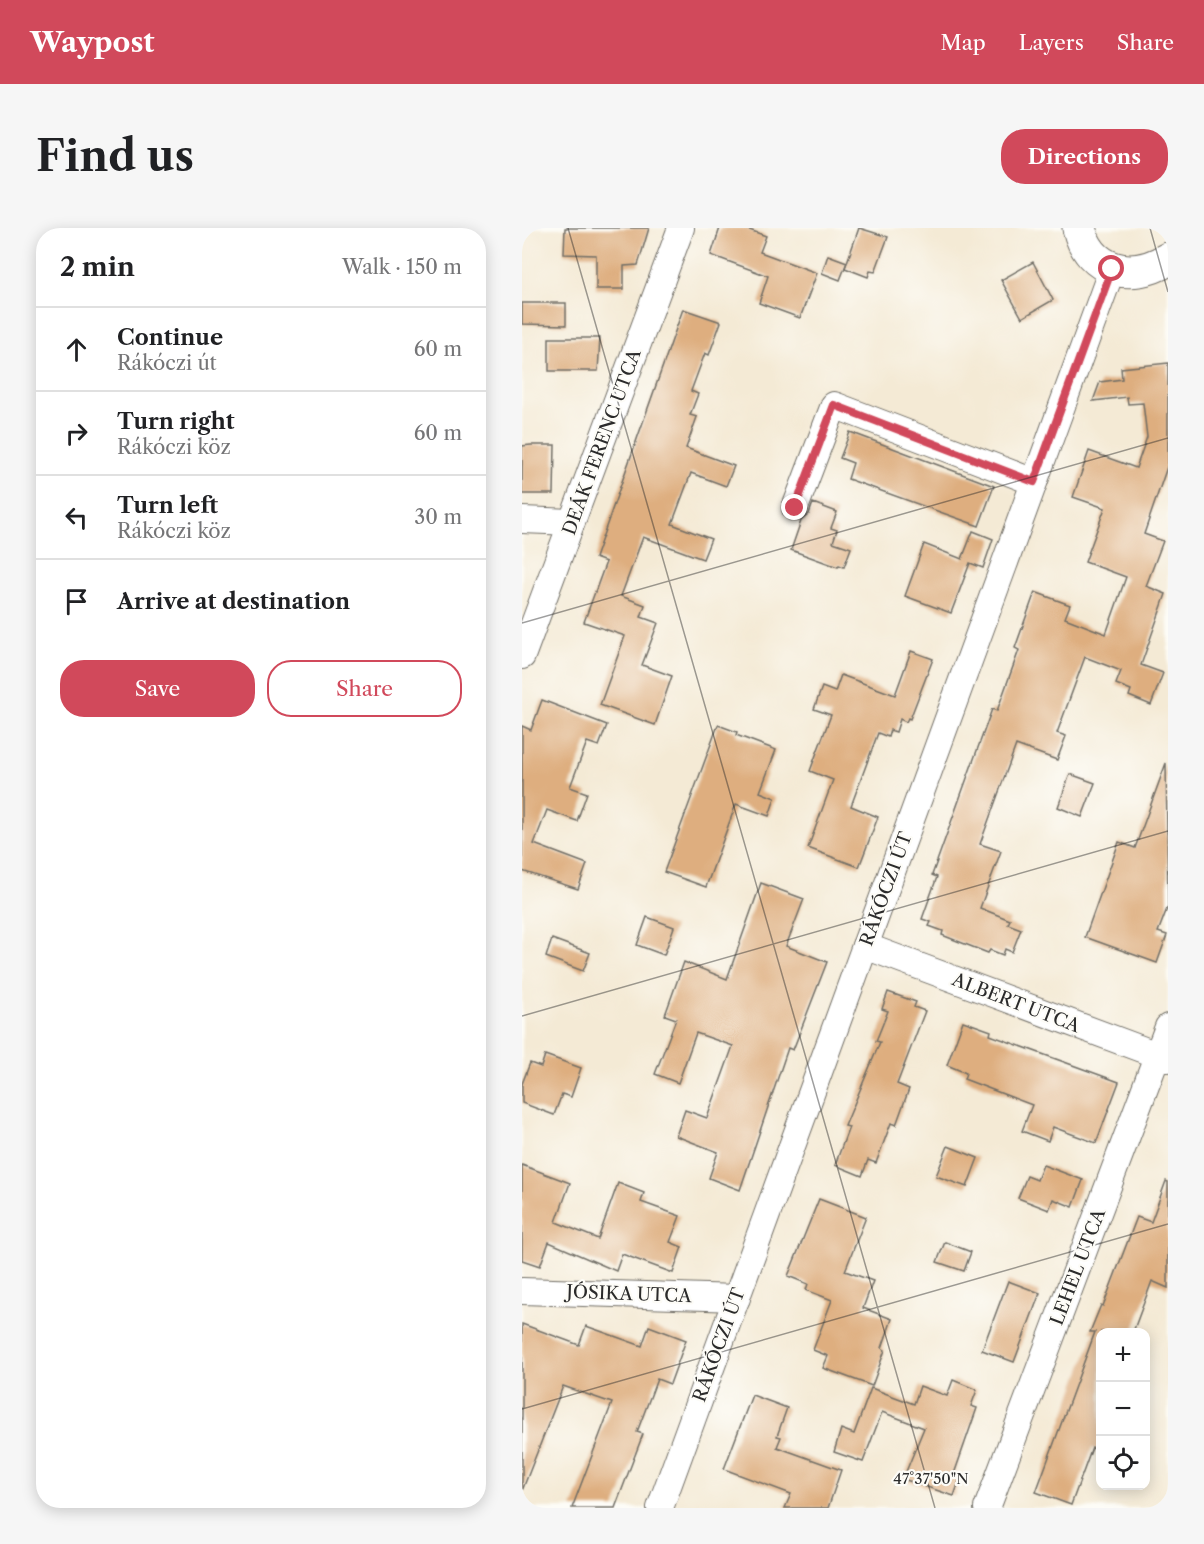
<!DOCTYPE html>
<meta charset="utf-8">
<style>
:root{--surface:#fff;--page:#f6f6f6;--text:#202124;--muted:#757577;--line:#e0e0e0;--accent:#d1495b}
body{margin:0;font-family:"Libre Caslon Text",serif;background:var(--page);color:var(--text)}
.controls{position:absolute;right:18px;bottom:18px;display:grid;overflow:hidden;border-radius:12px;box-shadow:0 3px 15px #0003}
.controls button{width:54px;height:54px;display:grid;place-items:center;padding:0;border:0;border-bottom:2px solid var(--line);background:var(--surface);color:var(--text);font:30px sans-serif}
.stop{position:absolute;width:18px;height:18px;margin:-14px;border:4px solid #d1495b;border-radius:50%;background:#fff}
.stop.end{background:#d1495b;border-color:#fff;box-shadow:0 2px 6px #0008}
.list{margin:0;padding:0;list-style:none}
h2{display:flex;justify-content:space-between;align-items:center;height:78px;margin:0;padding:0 24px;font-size:26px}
h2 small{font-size:20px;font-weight:400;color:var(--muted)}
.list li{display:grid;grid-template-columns:39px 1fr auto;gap:18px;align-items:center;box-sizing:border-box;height:84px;padding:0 24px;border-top:2px solid var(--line)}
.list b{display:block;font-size:22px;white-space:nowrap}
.list p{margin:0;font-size:20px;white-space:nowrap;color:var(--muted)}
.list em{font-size:20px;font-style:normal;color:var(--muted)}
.actions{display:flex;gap:12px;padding:18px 24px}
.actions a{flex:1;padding:14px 0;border:2px solid var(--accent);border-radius:24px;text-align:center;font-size:21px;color:var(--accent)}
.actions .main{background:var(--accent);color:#fff}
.icon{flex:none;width:33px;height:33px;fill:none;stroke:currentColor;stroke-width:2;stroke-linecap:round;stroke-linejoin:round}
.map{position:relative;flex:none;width:646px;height:1280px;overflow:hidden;border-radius:24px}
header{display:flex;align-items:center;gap:36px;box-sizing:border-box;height:84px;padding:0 30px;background:var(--accent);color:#fff}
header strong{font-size:28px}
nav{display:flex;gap:33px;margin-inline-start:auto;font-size:21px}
.intro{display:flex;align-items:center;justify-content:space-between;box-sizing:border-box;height:144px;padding:0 36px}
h1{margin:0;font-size:42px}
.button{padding:15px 27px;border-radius:24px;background:var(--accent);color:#fff;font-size:21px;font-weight:700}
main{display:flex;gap:36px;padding:0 36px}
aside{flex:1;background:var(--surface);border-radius:24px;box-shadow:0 3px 15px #0003}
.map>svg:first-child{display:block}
.building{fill:#deae7f}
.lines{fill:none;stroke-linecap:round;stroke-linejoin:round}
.street-casing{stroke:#716e66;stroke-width:28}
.secondary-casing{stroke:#716e66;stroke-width:35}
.street{stroke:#fff;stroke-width:26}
.secondary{stroke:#fff;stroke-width:33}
.route{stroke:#d1495b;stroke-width:8}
.ticks{fill:none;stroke:#2b2b2b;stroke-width:1.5;stroke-opacity:0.45}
.labels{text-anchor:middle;stroke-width:4.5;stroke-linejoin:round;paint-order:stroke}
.street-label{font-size:18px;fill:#2b2b2b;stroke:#fdfcf7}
.ticks-label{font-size:15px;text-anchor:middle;fill:#2b2b2b;stroke:#fdfcf7;stroke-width:4.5;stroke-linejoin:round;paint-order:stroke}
</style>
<header>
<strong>Waypost</strong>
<nav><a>Map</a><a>Layers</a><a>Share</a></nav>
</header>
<div class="intro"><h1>Find us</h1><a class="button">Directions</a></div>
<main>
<aside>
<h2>2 min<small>Walk · 150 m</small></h2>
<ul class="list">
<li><svg class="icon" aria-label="ahead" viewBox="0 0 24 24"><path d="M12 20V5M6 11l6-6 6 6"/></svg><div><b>Continue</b><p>Rákóczi út</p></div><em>60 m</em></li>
<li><svg class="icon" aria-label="right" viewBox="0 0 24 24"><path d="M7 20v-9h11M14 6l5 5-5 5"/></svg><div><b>Turn right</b><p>Rákóczi köz</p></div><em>60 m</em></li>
<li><svg class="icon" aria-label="left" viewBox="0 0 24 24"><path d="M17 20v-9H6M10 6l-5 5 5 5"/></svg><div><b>Turn left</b><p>Rákóczi köz</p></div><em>30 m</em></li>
<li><svg class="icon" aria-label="arrive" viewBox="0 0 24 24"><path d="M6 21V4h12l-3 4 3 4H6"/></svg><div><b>Arrive at destination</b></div></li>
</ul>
<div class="actions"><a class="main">Save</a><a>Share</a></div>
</aside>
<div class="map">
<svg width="646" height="1280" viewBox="0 0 646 1280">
<rect width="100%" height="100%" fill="#fdfcf7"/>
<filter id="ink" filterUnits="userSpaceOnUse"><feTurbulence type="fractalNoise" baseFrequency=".0167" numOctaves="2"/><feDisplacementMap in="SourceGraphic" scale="12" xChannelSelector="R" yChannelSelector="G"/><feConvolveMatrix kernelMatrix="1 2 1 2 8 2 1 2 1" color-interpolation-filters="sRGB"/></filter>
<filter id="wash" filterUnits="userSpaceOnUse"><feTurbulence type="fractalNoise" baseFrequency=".008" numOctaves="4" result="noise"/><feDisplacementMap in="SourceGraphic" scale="24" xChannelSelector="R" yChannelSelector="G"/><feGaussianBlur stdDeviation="1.35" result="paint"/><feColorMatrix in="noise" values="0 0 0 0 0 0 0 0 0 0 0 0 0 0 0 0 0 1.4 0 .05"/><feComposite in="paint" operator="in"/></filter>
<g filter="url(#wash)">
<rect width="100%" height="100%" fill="#f4ead5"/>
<g id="blocks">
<g class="building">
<path d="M 43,0 L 127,0 L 116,37 L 102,38 L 102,61 L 74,61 L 74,27 L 42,26 Z"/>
<path d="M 198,0 L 222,0 L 244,8 L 238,24 L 295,45 L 278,90 L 237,75 L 246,48 L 189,27 Z"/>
<path d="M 337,0 L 366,9 L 353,44 L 348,43 L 346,49 L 323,40 Z"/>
<path d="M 306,27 L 325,34 L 318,52 L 300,45 Z"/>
<path d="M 511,34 L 531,72 L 500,90 L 479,52 Z"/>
<path d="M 0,75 L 44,75 L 44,97 L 0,96 Z"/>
<path d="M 161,81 L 199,94 L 187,127 L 183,125 L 169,163 L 176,166 L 168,187 L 175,189 L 164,220 L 212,238 L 204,258 L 169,245 L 150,296 L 189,311 L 181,331 L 121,309 L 99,368 L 123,377 L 119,389 L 136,395 L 120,437 L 150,448 L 133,497 L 78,477 L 103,408 L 62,394 L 84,334 L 73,330 Z"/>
<path d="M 27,110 L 78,110 L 76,143 L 27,143 Z"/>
<path d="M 646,135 L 646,236 L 622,306 L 641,313 L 624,358 L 644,366 L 619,437 L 641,445 L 629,477 L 607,468 L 609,462 L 594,456 L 599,443 L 563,429 L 535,505 L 544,508 L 535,532 L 494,517 L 458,616 L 479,623 L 458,680 L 488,692 L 486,696 L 499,701 L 490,724 L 483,721 L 481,727 L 468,722 L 466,725 L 420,707 L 421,703 L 407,698 L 409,694 L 400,691 L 415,649 L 410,647 L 470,481 L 475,483 L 497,422 L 493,420 L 513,364 L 548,377 L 543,390 L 584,406 L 604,349 L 563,334 L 583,280 L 551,269 L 567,223 L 614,240 L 625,209 L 621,175 L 606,176 L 605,169 L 571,173 L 578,154 L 600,151 L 599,140 Z"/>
<path d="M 328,204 L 472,258 L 457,298 L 326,251 L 331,235 L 318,230 Z"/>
<path d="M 9,217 L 33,217 L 32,266 L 0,266 L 0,218 Z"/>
<path d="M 291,275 L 315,284 L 309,300 L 315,302 L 311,314 L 329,320 L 322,339 L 317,337 L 316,339 L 269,322 L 279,293 L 287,286 Z"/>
<path d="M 451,303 L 471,311 L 461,340 L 448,335 L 429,385 L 383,368 L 402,316 L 440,331 Z"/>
<path d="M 389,423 L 411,431 L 388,491 L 386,490 L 384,494 L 378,491 L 374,504 L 368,502 L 366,509 L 356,505 L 329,578 L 356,589 L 337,639 L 286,620 L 311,552 L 288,543 L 309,487 L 292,481 L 300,459 L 313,464 L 319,447 L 373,467 Z"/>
<path d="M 20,472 L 85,497 L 77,518 L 65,514 L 48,559 L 65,565 L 55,593 L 25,582 L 12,616 L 65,636 L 56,661 L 0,643 L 0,498 L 9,502 Z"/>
<path d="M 196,497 L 215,504 L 214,507 L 254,522 L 238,564 L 253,570 L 247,588 L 214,576 L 184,659 L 142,644 Z"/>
<path d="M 644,535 L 646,678 L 636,704 L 645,707 L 635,735 L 563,709 L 597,614 L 613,620 Z"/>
<path d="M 548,546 L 573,555 L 560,589 L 536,579 Z"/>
<path d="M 239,655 L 282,671 L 264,718 L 305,734 L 271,822 L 266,820 L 218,962 L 187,950 L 196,924 L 154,908 L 163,882 L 185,890 L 211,818 L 174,805 L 156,855 L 133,846 L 154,791 L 143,787 L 162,734 L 205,751 Z"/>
<path d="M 125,689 L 152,699 L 142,727 L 115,717 Z"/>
<path d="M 30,711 L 68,725 L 61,743 L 24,729 Z"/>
<path d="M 366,764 L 394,774 L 392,779 L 403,783 L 375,856 L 387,861 L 374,897 L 369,895 L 354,935 L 346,932 L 340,948 L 313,937 L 327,899 L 323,898 L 358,814 L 354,813 L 366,783 L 360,781 Z"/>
<path d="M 441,793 L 469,803 L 468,807 L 597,854 L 574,915 L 531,899 L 526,913 L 500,903 L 510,877 L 442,851 L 444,845 L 425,837 Z"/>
<path d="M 23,827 L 59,840 L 49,869 L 40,866 L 32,887 L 0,875 L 0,856 L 8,835 L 19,839 Z"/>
<path d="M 426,918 L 456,930 L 445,959 L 414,948 Z"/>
<path d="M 0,937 L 48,955 L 34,994 L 76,1011 L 96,955 L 122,965 L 119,974 L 158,988 L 148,1014 L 160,1019 L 151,1045 L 100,1026 L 94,1043 L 27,1014 L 18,1038 L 0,1032 Z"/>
<path d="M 521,937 L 561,952 L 551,979 L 531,971 L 527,982 L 496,970 L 505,948 L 515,952 Z"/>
<path d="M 644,953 L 646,954 L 646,1060 L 630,1053 L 611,1104 L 579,1104 L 579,1223 L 570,1220 L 549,1277 L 514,1264 L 573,1104 L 568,1104 L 579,1077 L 581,1078 L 615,989 L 629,994 Z"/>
<path d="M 297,971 L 344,989 L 323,1043 L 351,1053 L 341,1080 L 370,1091 L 360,1120 L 363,1122 L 350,1158 L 301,1140 L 306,1128 L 291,1122 L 310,1072 L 284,1062 L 286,1056 L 266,1048 Z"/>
<path d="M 423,1014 L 449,1024 L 442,1043 L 415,1034 Z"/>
<path d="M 486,1053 L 518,1065 L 492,1134 L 460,1122 Z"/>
<path d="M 0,1096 L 57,1117 L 64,1098 L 120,1118 L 127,1098 L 164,1112 L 148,1156 L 135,1151 L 115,1204 L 121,1206 L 93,1280 L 50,1280 L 90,1175 L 41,1158 L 0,1263 Z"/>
<path d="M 431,1152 L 455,1162 L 449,1178 L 455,1180 L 431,1249 L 438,1251 L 432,1268 L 381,1251 L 402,1200 L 360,1184 L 341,1234 L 312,1224 L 319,1201 L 332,1206 L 349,1160 L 392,1176 L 398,1158 L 425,1168 Z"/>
<path d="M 230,1167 L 265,1180 L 255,1208 L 259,1209 L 255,1219 L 319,1242 L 306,1280 L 263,1280 L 269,1266 L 202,1241 Z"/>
</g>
</g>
</g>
<g filter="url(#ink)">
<use href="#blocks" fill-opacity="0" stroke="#716e66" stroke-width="1.5"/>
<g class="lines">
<defs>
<g id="street">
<path d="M 273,280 L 312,177 L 512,254"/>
<path d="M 0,292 L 50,294"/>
<path d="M 0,428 L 159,0"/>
<path d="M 343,718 L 646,831"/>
<path d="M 0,1063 L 215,1070"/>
<path d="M 138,1280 L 590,41"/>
<path d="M 465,1280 L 646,799"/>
</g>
<path id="secondary" d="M 557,0 C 568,45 610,53 646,31"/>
</defs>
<use href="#street" class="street-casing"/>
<use href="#secondary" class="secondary-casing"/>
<use href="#street" class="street"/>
<use href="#secondary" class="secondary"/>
</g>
</g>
<g class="lines" filter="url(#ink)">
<path class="route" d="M 273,280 L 312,177 L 512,254 L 590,41"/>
</g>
<path class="ticks" d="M 46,0 L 413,1280M 628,0 L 646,64M 0,2 L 7,0M 0,395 L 646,210M 0,788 L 646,603M 0,1181 L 646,996"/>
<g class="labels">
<g class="street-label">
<text transform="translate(80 214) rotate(-70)" y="6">DEÁK FERENC UTCA</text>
<text transform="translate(364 661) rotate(-70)" y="6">RÁKÓCZI ÚT</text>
<text transform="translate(494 775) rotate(21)" y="6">ALBERT UTCA</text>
<text transform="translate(556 1039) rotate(-69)" y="6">LEHEL UTCA</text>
<text transform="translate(107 1066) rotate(2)" y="6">JÓSIKA UTCA</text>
<text transform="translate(197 1117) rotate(-70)" y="6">RÁKÓCZI ÚT</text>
</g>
</g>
<g class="ticks-label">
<text x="409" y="1256">47°37'50"N</text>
</g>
</svg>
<div class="controls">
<button>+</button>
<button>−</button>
<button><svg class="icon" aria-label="locate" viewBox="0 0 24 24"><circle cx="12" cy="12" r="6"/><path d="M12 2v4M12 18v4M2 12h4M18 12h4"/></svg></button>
</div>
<div class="stop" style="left:590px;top:41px"></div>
<div class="stop end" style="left:273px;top:280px"></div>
</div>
</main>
